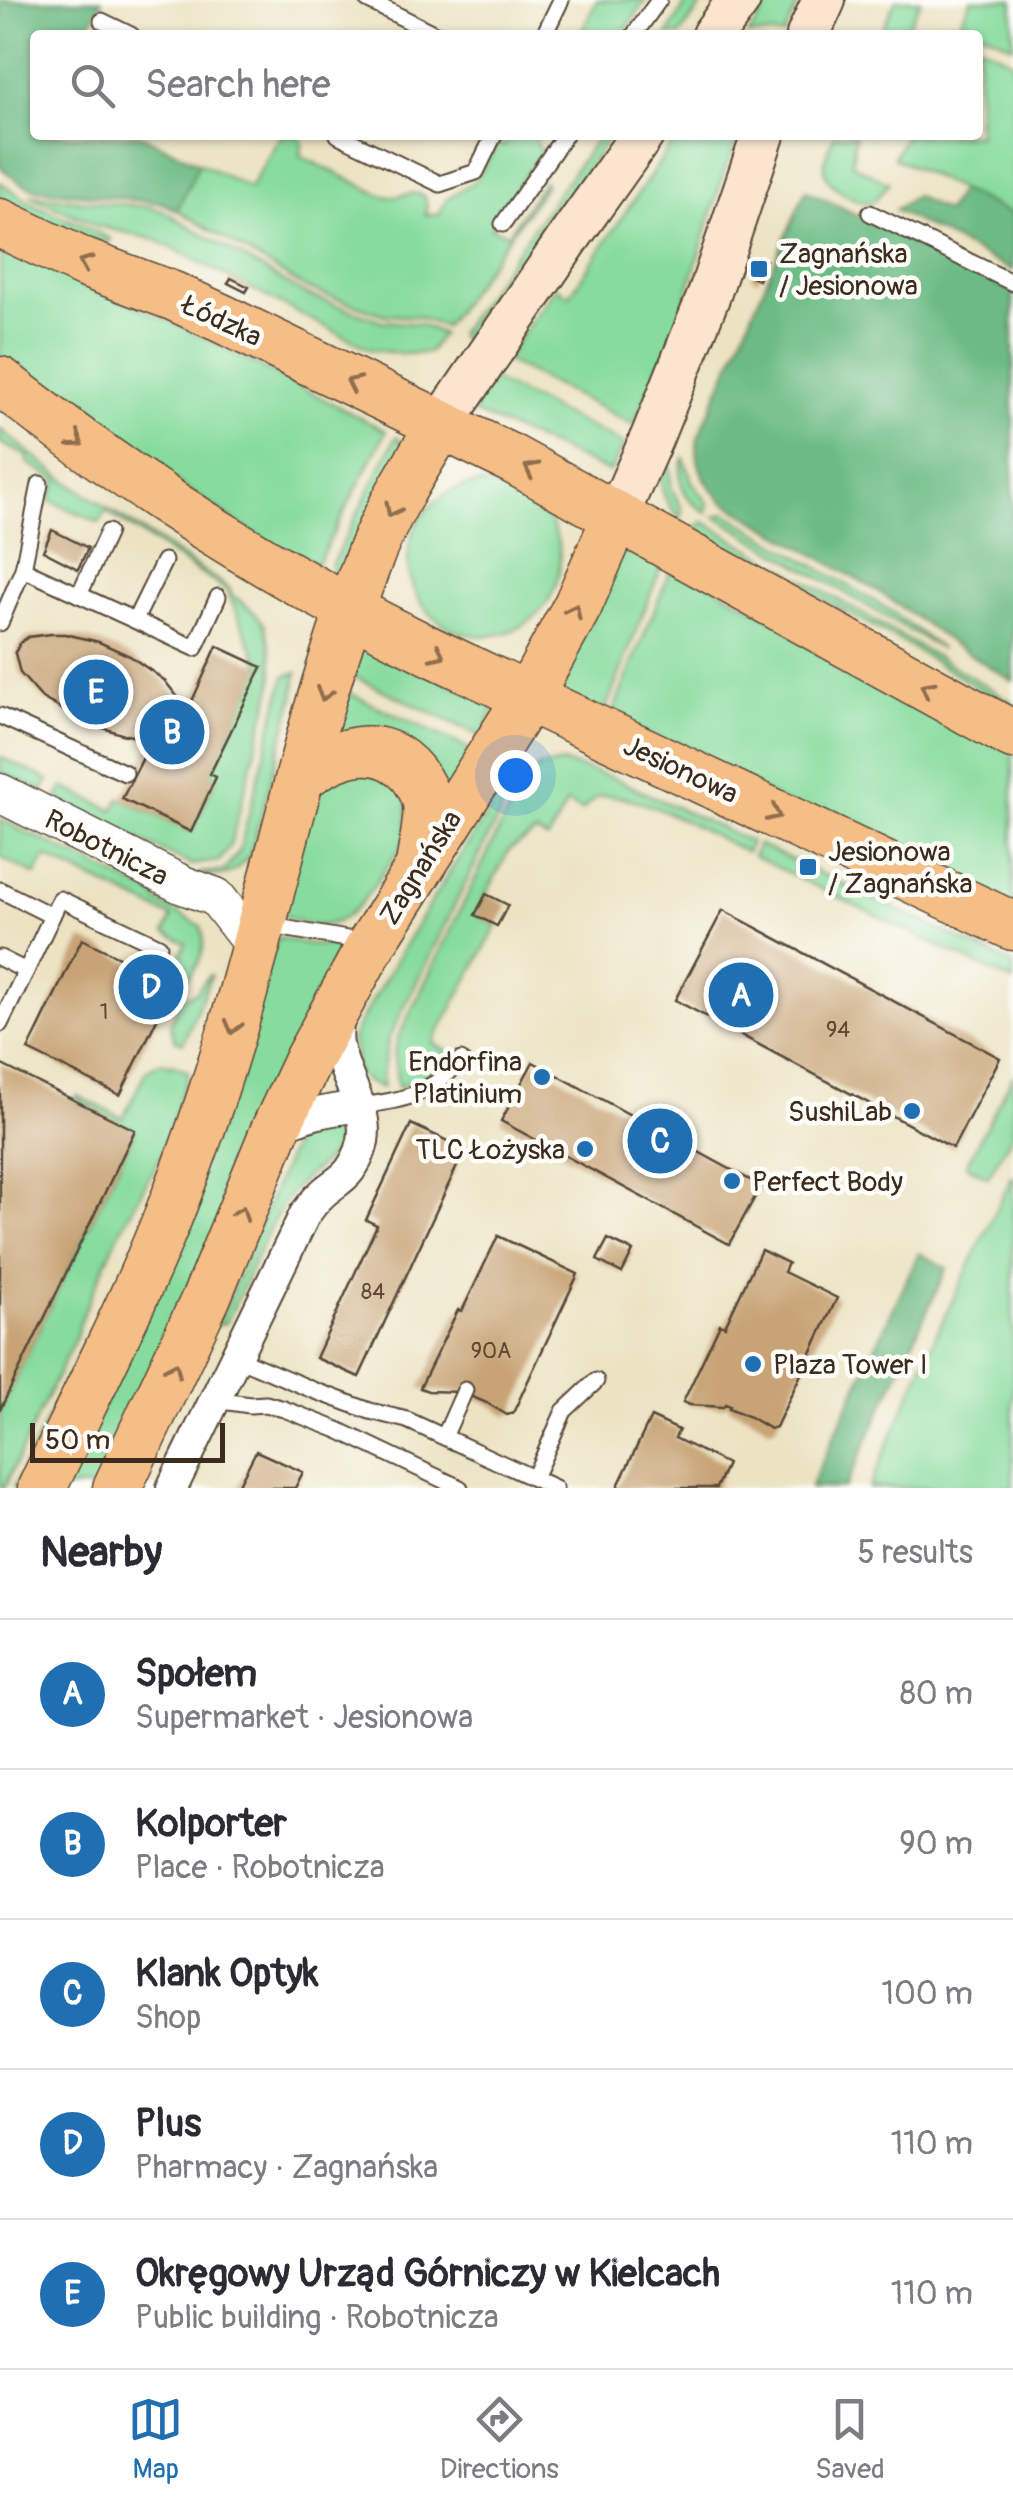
<!DOCTYPE html>
<meta charset="utf-8">
<style>
:root{--surface:#fff;--page:#f2f2f3;--text:#2b2b33;--muted:#7c7c81;--line:#e1e1e2;--accent:#1f6fb2}
body{margin:0;font-family:Pangolin,sans-serif;background:var(--page);color:var(--text)}
.scale{position:absolute;left:30px;bottom:25px;width:195px;box-sizing:border-box;padding-left:10px;border:5px solid #3b2a1e;border-top:0;font-size:28px;line-height:35px;white-space:nowrap;color:#3b2a1e;-webkit-text-stroke:8px #fdfcf7;paint-order:stroke}
.you{position:absolute;left:515px;top:775px;width:35px;height:35px;margin:-25px;border:8px solid #fff;border-radius:50%;background:#1a73e8;box-shadow:0 0 0 15px #1a73e833}
.badge{display:grid;place-items:center;width:65px;height:65px;border-radius:50%;background:var(--accent);color:#fff;font-size:32px;font-weight:700}
.pin{position:absolute;translate:-50% -50%;border:5px solid #fff;box-shadow:0 2px 10px #0006}
.list{margin:0;padding:0;list-style:none}
h2{display:flex;justify-content:space-between;align-items:center;height:130px;margin:0;padding:0 40px;font-size:42px}
h2 small{font-size:32px;font-weight:400;color:var(--muted)}
.list li{display:grid;grid-template-columns:65px 1fr auto;gap:30px;align-items:center;box-sizing:border-box;height:150px;padding:0 40px;border-top:2px solid var(--line)}
.list b{display:block;font-size:38px;white-space:nowrap}
.list p{margin:0;font-size:32px;white-space:nowrap;color:var(--muted)}
.list em{font-size:32px;font-style:normal;color:var(--muted)}
.icon{flex:none;width:55px;height:55px;fill:none;stroke:currentColor;stroke-width:2;stroke-linecap:round;stroke-linejoin:round}
.map{position:relative;flex:none;width:1013px;height:1488px;overflow:hidden}
.search{position:absolute;background:var(--surface);box-shadow:0 2px 8px #0004;left:30px;right:30px;top:30px;height:110px;display:flex;align-items:center;gap:25px;box-sizing:border-box;padding:0 35px;border-radius:10px;color:var(--muted);font-size:38px}
.sheet{height:880px;background:var(--surface)}
nav{display:flex;justify-content:space-around;align-items:center;box-sizing:border-box;height:140px;border-top:2px solid var(--line);background:var(--surface);font-size:28px;color:var(--muted)}
nav a{display:grid;justify-items:center;gap:5px}
nav .on{color:var(--accent)}
.map>svg:first-child{display:block}
.green{fill:#86db9d;stroke:#60825e;stroke-width:2.5}
.forest{fill:#6cbb84;stroke:#547251;stroke-width:2.5}
.building{fill:#c7a375}
.lines{fill:none;stroke-linecap:round;stroke-linejoin:round}
.service-casing{stroke:#564637;stroke-width:19}
.minor-casing{stroke:#564637;stroke-width:34}
.tertiary-casing{stroke:#564637;stroke-width:41}
.secondary-casing{stroke:#564637;stroke-width:46}
.primary-casing{stroke:#564637;stroke-width:51}
.service{stroke:#fff;stroke-width:15}
.minor{stroke:#fff;stroke-width:30}
.tertiary{stroke:#fff;stroke-width:38}
.secondary{stroke:#fbe5cf;stroke-width:42}
.primary{stroke:#f6be87;stroke-width:48}
.oneway{stroke:#8f6d4d}
.poi-dot{fill:#1f6fb2;stroke:#fdfcf7;stroke-width:4}
.labels{text-anchor:middle;stroke-width:9;stroke-linejoin:round;paint-order:stroke}
.number-label{font-size:22px;fill:#5e4834}
.poi-label{font-size:28px;fill:#3b2a1e;stroke:#fdfcf7;text-anchor:start}
.street-label{font-size:28px;fill:#3b2a1e;stroke:#fdfcf7}
</style>
<div class="map">
<svg width="1013" height="1488" viewBox="0 0 1013 1488">
<rect width="100%" height="100%" fill="#fdfcf7"/>
<filter id="ink" filterUnits="userSpaceOnUse"><feTurbulence type="fractalNoise" baseFrequency=".01" numOctaves="2"/><feDisplacementMap in="SourceGraphic" scale="20" xChannelSelector="R" yChannelSelector="G"/><feConvolveMatrix kernelMatrix="1 2 1 2 8 2 1 2 1" color-interpolation-filters="sRGB"/></filter>
<filter id="wash" filterUnits="userSpaceOnUse"><feTurbulence type="fractalNoise" baseFrequency=".0048" numOctaves="4" result="noise"/><feDisplacementMap in="SourceGraphic" scale="40" xChannelSelector="R" yChannelSelector="G"/><feGaussianBlur stdDeviation="2.25" result="paint"/><feColorMatrix in="noise" values="0 0 0 0 0 0 0 0 0 0 0 0 0 0 0 0 0 1.4 0 .05"/><feComposite in="paint" operator="in"/></filter>
<g filter="url(#wash)">
<rect width="100%" height="100%" fill="#ece3c3"/>
<g class="green">
<path d="M 597,0 L 646,0 L 622,35 L 580,35 Z"/>
<path d="M 688,0 L 705,0 L 680,35 L 667,35 Z"/>
<path d="M 772,0 L 800,0 L 784,35 L 748,35 Z"/>
<path d="M 896,0 L 921,0 L 904,35 L 879,35 Z"/>
<path d="M 971,0 L 1013,0 L 1013,46 L 961,21 Z"/>
<path d="M 978,44 L 1013,61 L 1013,215 L 894,158 L 905,135 L 978,135 Z"/>
<path d="M 281,135 L 298,135 L 303,143 L 300,156 L 383,196 C 403,200 407,189 424,196 L 427,204 L 425,214 L 439,215 L 447,199 L 475,181 L 499,143 L 505,146 L 511,135 L 532,135 L 541,151 L 491,228 L 508,234 L 544,181 L 545,186 L 444,327 L 419,317 L 385,315 L 308,289 L 177,210 L 199,163 L 250,188 Z"/>
<path d="M 599,135 L 611,135 L 468,336 L 465,340 L 459,337 L 459,333 Z"/>
<path d="M 678,135 L 740,135 L 725,169 L 674,337 L 633,424 L 504,360 L 556,287 L 569,296 Z"/>
<path d="M 834,135 L 855,135 L 852,164 L 889,183 L 873,202 C 863,203 858,201 849,196 C 817,180 822,163 834,135 Z"/>
<path d="M 0,182 L 29,202 L 111,239 L 110,242 L 87,239 L 0,204 Z"/>
<path d="M 30,195 L 149,207 L 165,212 L 307,295 L 382,321 L 420,324 L 442,334 L 428,353 L 403,354 L 369,349 L 156,240 L 98,226 Z"/>
<path d="M 0,243 L 193,332 L 386,431 L 322,555 L 316,565 L 266,542 L 0,363 Z"/>
<path d="M 491,379 L 624,444 L 610,472 L 475,413 L 473,411 Z"/>
<path d="M 0,429 L 62,478 L 230,589 L 231,594 L 254,612 L 265,625 L 271,652 L 273,674 L 272,688 L 230,846 L 219,861 L 191,865 L 57,800 L 63,787 L 113,810 L 120,798 L 191,832 L 216,778 L 210,774 L 261,667 L 227,591 L 106,511 L 99,523 L 51,501 L 49,498 L 58,481 L 27,462 L 28,456 L 0,443 Z"/>
<path d="M 396,437 L 399,438 L 402,446 L 341,570 L 333,572 L 331,571 L 332,564 Z"/>
<path d="M 684,458 L 692,482 L 708,503 L 707,512 C 686,502 674,481 684,458 Z"/>
<path d="M 662,462 L 670,465 L 671,487 L 682,509 L 681,520 C 665,502 657,486 662,462 Z"/>
<circle cx="484" cy="560" r="76"/>
<path d="M 725,513 L 891,611 L 941,649 L 715,516 Z"/>
<path d="M 704,522 L 985,685 L 1013,703 L 1013,709 L 907,645 L 693,529 Z"/>
<path d="M 624,546 L 664,560 L 603,716 L 557,690 Z"/>
<path d="M 673,564 L 1013,749 L 1013,910 L 610,719 Z"/>
<path d="M 362,642 L 495,705 L 483,737 L 346,673 Z"/>
<path d="M 297,672 L 294,697 L 250,855 C 234,874 224,880 199,873 L 224,871 L 239,852 L 285,676 Z"/>
<path d="M 340,689 L 476,752 L 445,802 L 331,748 Z"/>
<path d="M 0,757 L 49,780 L 42,792 L 0,772 Z"/>
<path d="M 563,763 L 611,777 L 751,842 L 746,852 C 714,836 635,790 600,796 C 593,798 587,805 582,811 L 567,803 L 548,839 L 536,833 L 509,850 L 476,914 L 497,926 L 433,1043 L 450,1053 L 437,1070 L 398,1088 L 394,1056 L 398,1038 L 519,789 L 538,768 Z"/>
<path d="M 336,768 L 407,782 C 406,799 409,820 405,837 C 403,848 391,860 385,870 C 356,913 334,944 279,913 L 311,797 Z"/>
<path d="M 519,775 L 388,1040 L 383,1070 L 382,1088 L 367,1082 L 357,1072 L 352,1040 L 355,1031 C 386,977 417,923 451,870 C 472,837 492,803 519,775 Z"/>
<path d="M 0,819 L 151,893 L 160,903 L 201,926 C 208,949 200,963 186,980 L 172,974 L 186,943 L 165,933 L 172,917 L 46,857 L 36,875 L 0,857 Z"/>
<path d="M 758,844 L 1013,964 L 1013,982 L 753,856 Z"/>
<path d="M 278,938 L 315,945 L 332,944 L 338,949 L 101,1488 L 59,1488 Z"/>
<path d="M 209,975 L 211,976 L 183,1043 L 175,1040 L 170,1024 L 181,999 L 196,992 Z"/>
<path d="M 162,1062 L 170,1066 L 172,1064 L 189,1072 L 160,1158 L 119,1233 L 84,1312 L 76,1336 L 4,1488 L 0,1488 L 0,1410 L 135,1131 L 75,1100 L 77,1096 L 123,1118 L 146,1071 Z"/>
<path d="M 1013,1075 L 1013,1133 L 988,1177 L 966,1165 Z"/>
<path d="M 349,1120 L 352,1134 L 342,1133 C 331,1167 307,1169 288,1197 C 265,1231 245,1284 227,1322 L 218,1325 L 296,1136 L 305,1130 Z"/>
<path d="M 1013,1175 L 1013,1488 L 869,1488 L 936,1335 Z"/>
<path d="M 90,1332 L 95,1332 L 54,1430 L 19,1488 L 13,1488 Z"/>
</g>
<g class="forest">
<path d="M 0,0 L 102,0 L 85,35 L 35,35 L 35,135 L 140,135 L 199,163 L 177,210 L 162,203 L 35,189 L 21,183 L 0,167 Z"/>
<path d="M 806,190 L 1013,292 L 1013,681 L 953,644 L 884,595 L 724,502 C 705,484 694,465 698,438 Z"/>
<path d="M 960,190 L 1013,215 L 1013,271 L 895,210 L 915,196 L 946,212 Z"/>
<path d="M 919,1253 L 947,1268 L 845,1488 L 810,1488 Z"/>
</g>
<g id="blocks">
<g class="building">
<path d="M 759,258 L 766,260 L 758,280 L 751,277 Z"/>
<path d="M 231,278 L 249,287 L 246,292 L 228,283 Z"/>
<path d="M 52,530 L 88,548 L 78,569 L 43,551 Z"/>
<path d="M 51,634 L 65,634 L 99,642 L 130,656 L 164,680 L 188,710 L 217,646 L 262,667 L 210,774 L 216,777 L 191,832 L 122,799 L 149,746 L 166,754 L 173,739 L 147,739 L 121,734 L 83,721 L 42,698 L 20,673 L 15,653 L 20,643 L 28,637 Z"/>
<path d="M 486,894 L 508,905 L 497,926 L 475,915 Z"/>
<path d="M 723,910 L 1000,1058 L 953,1148 L 675,1000 Z"/>
<path d="M 82,939 L 174,984 L 120,1095 L 28,1050 Z"/>
<path d="M 533,1062 L 761,1186 L 729,1244 L 501,1121 Z"/>
<path d="M 0,1064 L 135,1130 L 0,1410 Z"/>
<path d="M 411,1124 L 465,1149 L 359,1377 L 316,1358 L 377,1225 L 366,1220 Z"/>
<path d="M 498,1236 L 578,1274 L 513,1413 L 507,1415 L 487,1403 L 461,1392 L 428,1391 L 420,1388 L 458,1310 L 462,1311 Z"/>
<path d="M 608,1239 L 633,1251 L 622,1273 L 597,1260 Z"/>
<path d="M 761,1250 L 788,1263 L 784,1272 L 837,1298 L 776,1427 L 770,1429 L 750,1417 L 729,1408 L 730,1406 L 725,1404 L 723,1407 L 690,1405 L 683,1402 L 720,1324 L 725,1326 Z"/>
<path d="M 651,1417 L 679,1430 L 675,1438 L 727,1464 L 716,1488 L 617,1488 Z"/>
<path d="M 256,1451 L 303,1472 L 295,1488 L 237,1488 Z"/>
</g>
</g>
</g>
<g filter="url(#ink)">
<use href="#blocks" fill-opacity="0" stroke="#564637" stroke-width="2.5"/>
<g class="lines">
<defs>
<g id="service">
<path d="M 367,0 L 437,35"/>
<path d="M 102,21 L 131,35"/>
<path d="M 544,35 L 561,0"/>
<path d="M 634,35 L 659,0"/>
<path d="M 338,135 L 440,184 L 476,172 L 494,135"/>
<path d="M 870,213 L 1013,283"/>
<path d="M 503,224 L 565,135"/>
<path d="M 23,569 L 195,648 L 218,597"/>
<path d="M 79,595 L 108,532"/>
<path d="M 135,620 L 164,561"/>
<path d="M 0,623 L 23,569 L 40,484"/>
<path d="M 0,716 L 125,773"/>
<path d="M 0,890 L 52,916 L 26,971 L 0,958"/>
<path d="M 52,916 L 60,899 L 159,946"/>
<path d="M 265,925 L 365,942"/>
<path d="M 0,1024 L 26,971"/>
<path d="M 361,1106 C 407,1099 428,1096 461,1060"/>
<path d="M 235,1357 L 313,1390 L 370,1411 L 407,1420 L 555,1488"/>
<path d="M 215,1400 L 250,1405 L 266,1404 L 284,1409 L 338,1430 L 460,1488"/>
<path d="M 445,1435 L 465,1390"/>
<path d="M 534,1478 L 564,1411 L 596,1381"/>
</g>
<g id="minor">
<path d="M 275,1130 C 303,1114 329,1110 361,1106"/>
<path d="M 172,1488 L 305,1214 C 310,1208 314,1201 320,1196 C 329,1186 342,1181 350,1170 C 384,1124 346,1090 338,1045 C 336,1035 338,1024 339,1013"/>
</g>
<path id="tertiary" d="M 0,793 L 183,885 L 216,897 L 255,947"/>
<g id="secondary">
<path d="M 713,35 L 739,0"/>
<path d="M 808,35 L 824,0"/>
<path d="M 441,425 L 568,239 L 642,135"/>
<path d="M 617,516 L 652,437 L 709,295 L 763,135"/>
</g>
<g id="primary">
<path d="M 0,223 L 84,263 L 173,296 L 223,319 L 512,459 L 1013,735"/>
<path d="M 0,381 C 134,487 277,576 430,651 L 1013,926"/>
<path d="M 300,778 C 334,752 381,734 413,774 C 419,782 425,793 427,803 C 429,821 424,841 421,859"/>
<path d="M 42,1488 C 81,1406 123,1325 158,1241 C 185,1177 207,1113 227,1047 C 276,888 306,722 366,566 C 384,516 413,470 441,425"/>
<path d="M 117,1488 L 207,1296 L 275,1130 L 309,1058 L 372,943 L 528,697 L 578,605 L 617,516"/>
</g>
</defs>
<use href="#service" class="service-casing"/>
<use href="#minor" class="minor-casing"/>
<use href="#tertiary" class="tertiary-casing"/>
<use href="#secondary" class="secondary-casing"/>
<use href="#primary" class="primary-casing"/>
<use href="#service" class="service"/>
<use href="#minor" class="minor"/>
<use href="#tertiary" class="tertiary"/>
<use href="#secondary" class="secondary"/>
<use href="#primary" class="primary"/>
</g>
<defs><path id="oneway-chevron" d="M-2-3.5L2.5 0L-2 3.5" fill="none" stroke-width="1.6" stroke-linecap="round" stroke-linejoin="round" transform="scale(2.5)"/></defs>
<g class="oneway">
<use href="#oneway-chevron" transform="translate(85 263) rotate(-157)"/>
<use href="#oneway-chevron" transform="translate(353 383) rotate(-154)"/>
<use href="#oneway-chevron" transform="translate(77 441) rotate(35)"/>
<use href="#oneway-chevron" transform="translate(531 469) rotate(-153)"/>
<use href="#oneway-chevron" transform="translate(392 510) rotate(117)"/>
<use href="#oneway-chevron" transform="translate(574 611) rotate(-64)"/>
<use href="#oneway-chevron" transform="translate(438 654) rotate(26)"/>
<use href="#oneway-chevron" transform="translate(927 688) rotate(-151)"/>
<use href="#oneway-chevron" transform="translate(324 694) rotate(106)"/>
<use href="#oneway-chevron" transform="translate(774 814) rotate(25)"/>
<use href="#oneway-chevron" transform="translate(233 1027) rotate(105)"/>
<use href="#oneway-chevron" transform="translate(241 1213) rotate(-68)"/>
<use href="#oneway-chevron" transform="translate(174 1369) rotate(-65)"/>
</g>
</g>
<g class="poi-dot">
<rect x="749" y="259" width="20" height="20" rx="5"/>
<rect x="798" y="857" width="20" height="20" rx="5"/>
<circle cx="542" cy="1077" r="10"/>
<circle cx="912" cy="1111" r="10"/>
<circle cx="585" cy="1149" r="10"/>
<circle cx="732" cy="1181" r="10"/>
<circle cx="753" cy="1364" r="10"/>
</g>
<g class="labels">
<g class="number-label">
<text x="104" y="1019">1</text>
<text x="838" y="1037">94</text>
<text x="373" y="1299">84</text>
<text x="491" y="1358">90A</text>
</g>
<g class="poi-label">
<text x="779" y="263">Zagnańska<tspan x="779" dy="32">/ Jesionowa</tspan></text>
<text x="828" y="861">Jesionowa<tspan x="828" dy="32">/ Zagnańska</tspan></text>
<text x="522" y="1071" text-anchor="end">Endorfina<tspan x="522" dy="32">Platinium</tspan></text>
<text x="892" y="1121" text-anchor="end">SushiLab</text>
<text x="565" y="1159" text-anchor="end">TLC Łożyska</text>
<text x="752" y="1191">Perfect Body</text>
<text x="773" y="1374">Plaza Tower I</text>
</g>
<g class="street-label">
<text transform="translate(222 320) rotate(25)" y="10">Łódzka</text>
<text transform="translate(681 769) rotate(25)" y="10">Jesionowa</text>
<text transform="translate(107 847) rotate(27)" y="10">Robotnicza</text>
<text transform="translate(420 867) rotate(-58)" y="10">Zagnańska</text>
</g>
</g>
</svg>
<div class="scale">50 m</div>
<div class="you"></div>
<div class="pin badge" style="left:741px;top:995px">A</div>
<div class="pin badge" style="left:172px;top:732px">B</div>
<div class="pin badge" style="left:660px;top:1141px">C</div>
<div class="pin badge" style="left:151px;top:987px">D</div>
<div class="pin badge" style="left:96px;top:692px">E</div>
<div class="search"><svg class="icon" aria-label="search" viewBox="0 0 24 24"><circle cx="10" cy="10" r="6"/><path d="M15 15l6 6"/></svg>Search here</div>
</div>
<section class="sheet">
<h2>Nearby<small>5 results</small></h2>
<ul class="list">
<li><span class="badge">A</span><div><b>Społem</b><p>Supermarket · Jesionowa</p></div><em>80 m</em></li>
<li><span class="badge">B</span><div><b>Kolporter</b><p>Place · Robotnicza</p></div><em>90 m</em></li>
<li><span class="badge">C</span><div><b>Klank Optyk</b><p>Shop</p></div><em>100 m</em></li>
<li><span class="badge">D</span><div><b>Plus</b><p>Pharmacy · Zagnańska</p></div><em>110 m</em></li>
<li><span class="badge">E</span><div><b>Okręgowy Urząd Górniczy w Kielcach</b><p>Public building · Robotnicza</p></div><em>110 m</em></li>
</ul>
</section>
<nav>
<a class="on"><svg class="icon" aria-label="map" viewBox="0 0 24 24"><path d="M3 6l6-2 6 2 6-2v14l-6 2-6-2-6 2zM9 4v14M15 6v14"/></svg>Map</a>
<a><svg class="icon" aria-label="directions" viewBox="0 0 24 24"><path d="M12 3l9 9-9 9-9-9zM9 14v-3h6M13 9l2 2-2 2"/></svg>Directions</a>
<a><svg class="icon" aria-label="saved" viewBox="0 0 24 24"><path d="M7 4h10v16l-5-4-5 4z"/></svg>Saved</a>
</nav>
